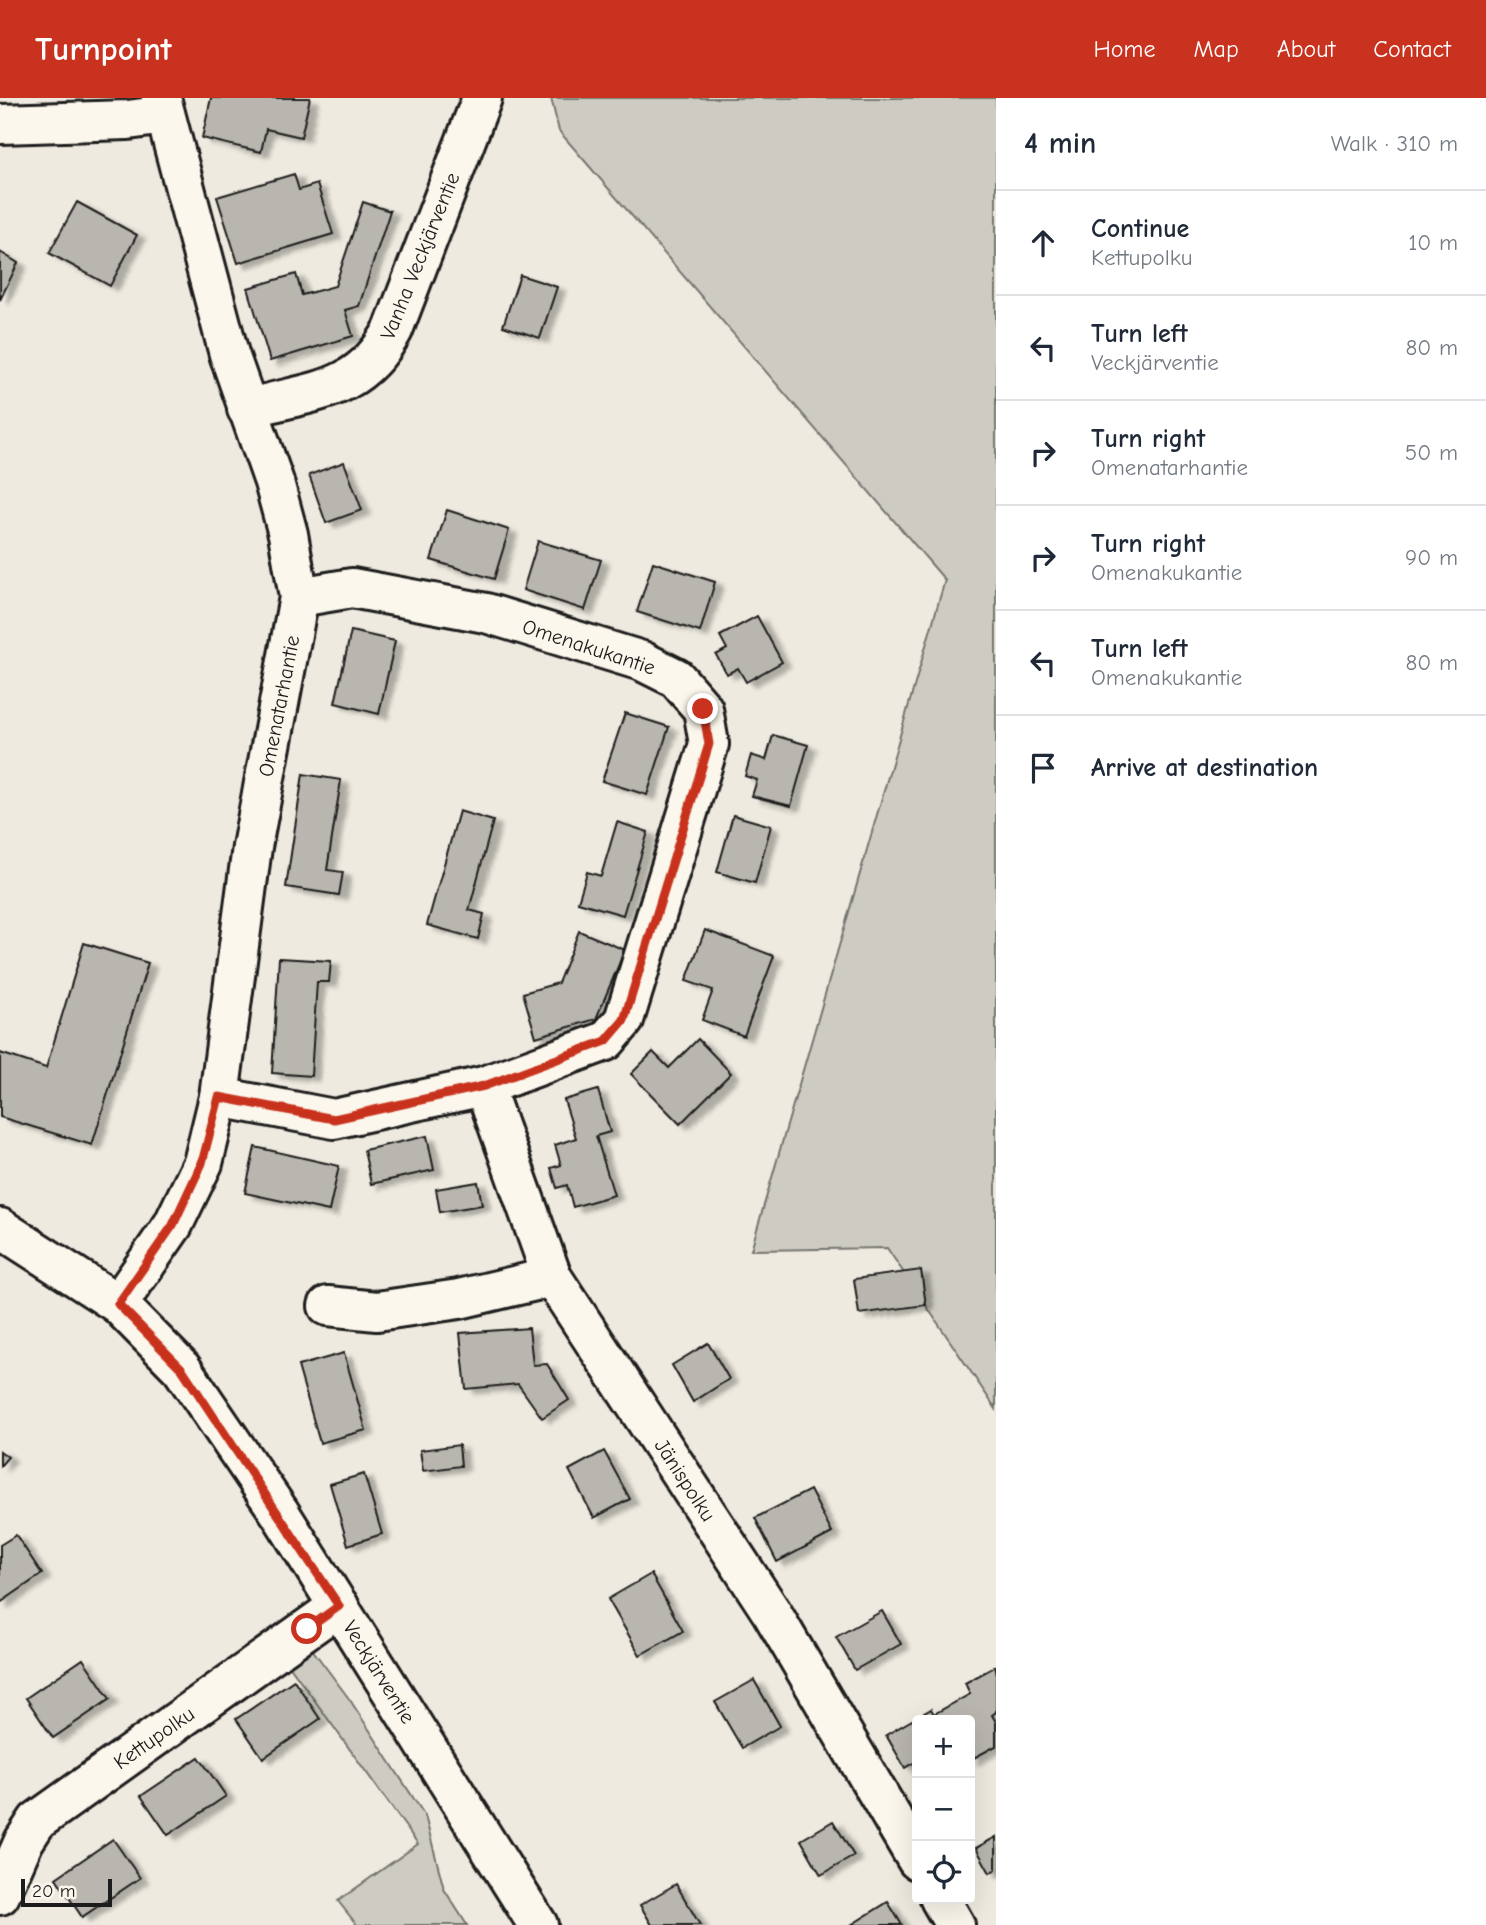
<!DOCTYPE html>
<meta charset="utf-8">
<style>
:root{--surface:#fff;--page:#f2f2f3;--text:#1f2937;--muted:#747a83;--line:#e0e1e3;--accent:#c8321e}
body{margin:0;font-family:"Comic Neue",sans-serif;background:var(--page);color:var(--text)}
.controls{position:absolute;right:21px;bottom:21px;display:grid;overflow:hidden;border-radius:7px;box-shadow:0 7px 28px #0002}
.controls button{width:63px;height:63px;display:grid;place-items:center;padding:0;border:0;border-bottom:2px solid var(--line);background:var(--surface);color:var(--text);font:35px sans-serif}
.scale{position:absolute;left:21px;bottom:18px;width:91px;box-sizing:border-box;padding-left:7px;border:4px solid #1c1c1c;border-top:0;font-size:19px;line-height:24px;white-space:nowrap;color:#1c1c1c;-webkit-text-stroke:5px #fbf7ec;paint-order:stroke}
.stop{position:absolute;width:21px;height:21px;margin:-16px;border:5px solid #c8321e;border-radius:50%;background:#fff}
.stop.end{background:#c8321e;border-color:#fff;box-shadow:0 2px 7px #0008}
.list{margin:0;padding:0;list-style:none}
h2{display:flex;justify-content:space-between;align-items:center;height:91px;margin:0;padding:0 28px;font-size:30px}
h2 small{font-size:23px;font-weight:400;color:var(--muted)}
.list li{display:grid;grid-template-columns:46px 1fr auto;gap:21px;align-items:center;box-sizing:border-box;height:105px;padding:0 28px;border-top:2px solid var(--line)}
.list b{display:block;font-size:26px;white-space:nowrap}
.list p{margin:0;font-size:23px;white-space:nowrap;color:var(--muted)}
.list em{font-size:23px;font-style:normal;color:var(--muted)}
.icon{flex:none;width:38px;height:38px;fill:none;stroke:currentColor;stroke-width:2;stroke-linecap:round;stroke-linejoin:round}
.map{position:relative;flex:none;width:996px;height:1827px;overflow:hidden}
header{display:flex;align-items:center;gap:42px;box-sizing:border-box;height:98px;padding:0 35px;background:var(--accent);color:#fff}
header strong{font-size:33px}
nav{display:flex;gap:38px;margin-inline-start:auto;font-size:24px}
main{display:flex}
aside{flex:1;background:var(--surface)}
.map>svg:first-child{display:block}
.green{fill:#ceccc2;stroke:#75746f;stroke-width:2}
.building{fill:#b9b6af;stroke:#1c1c1c;stroke-width:2;filter:url(#shadow)}
.lines{fill:none;stroke-linecap:round;stroke-linejoin:round}
.minor-casing{stroke:#1c1c1c;stroke-width:44}
.minor{stroke:#fbf7ec;stroke-width:38}
.route{stroke:#c8321e;stroke-width:9}
.labels{text-anchor:middle;stroke-width:5;stroke-linejoin:round;paint-order:stroke}
.street-label{font-size:21px;fill:#1c1c1c;stroke:#fbf7ec}
</style>
<header>
<strong>Turnpoint</strong>
<nav><a>Home</a><a>Map</a><a>About</a><a>Contact</a></nav>
</header>
<main>
<div class="map">
<svg width="996" height="1827" viewBox="0 0 996 1827">
<defs>
<filter id="shadow"><feDropShadow dx="8" dy="4.5" stdDeviation="2" flood-color="#0004"/></filter>
</defs>
<rect width="100%" height="100%" fill="#eeeadf"/>
<filter id="ink" filterUnits="userSpaceOnUse"><feTurbulence type="fractalNoise" baseFrequency=".0143" numOctaves="2"/><feDisplacementMap in="SourceGraphic" scale="14" xChannelSelector="R" yChannelSelector="G"/><feConvolveMatrix kernelMatrix="1 2 1 2 8 2 1 2 1" color-interpolation-filters="sRGB"/></filter>
<g filter="url(#ink)">
<g class="green">
<path d="M 551,0 L 996,0 L 996,1311 L 887,1150 L 751,1152 L 945,482 L 559,33 Z"/>
<path d="M 306,1543 L 350,1602 L 425,1718 L 444,1791 L 467,1827 L 357,1827 L 338,1803 L 418,1746 L 284,1560 Z"/>
</g>
<g class="building">
<path d="M 211,0 L 310,0 L 301,39 L 266,31 L 261,54 L 202,40 Z"/>
<path d="M 294,76 L 299,92 L 317,86 L 333,136 L 238,165 L 217,99 Z"/>
<path d="M 77,104 L 137,137 L 110,188 L 49,155 Z"/>
<path d="M 363,104 L 390,113 L 359,208 L 345,212 L 353,238 L 270,263 L 248,190 L 296,176 L 302,197 L 335,188 Z"/>
<path d="M 0,154 L 18,165 L 0,202 Z"/>
<path d="M 520,177 L 557,189 L 540,240 L 503,228 Z"/>
<path d="M 344,364 L 362,412 L 326,425 L 309,377 Z"/>
<path d="M 447,412 L 509,432 L 494,481 L 431,462 Z"/>
<path d="M 538,443 L 601,462 L 585,512 L 523,492 Z"/>
<path d="M 653,464 L 715,484 L 700,534 L 637,514 Z"/>
<path d="M 757,518 L 782,564 L 746,584 L 738,570 L 727,576 L 716,557 L 727,551 L 720,538 Z"/>
<path d="M 351,533 L 395,543 L 379,616 L 335,605 Z"/>
<path d="M 625,615 L 669,629 L 647,697 L 602,683 Z"/>
<path d="M 773,637 L 808,647 L 791,708 L 752,698 L 757,682 L 745,678 L 751,657 L 766,662 Z"/>
<path d="M 303,676 L 341,682 L 327,772 L 343,774 L 339,797 L 286,789 Z"/>
<path d="M 459,713 L 493,723 L 469,812 L 484,816 L 478,841 L 427,827 Z"/>
<path d="M 733,717 L 771,728 L 755,785 L 717,774 Z"/>
<path d="M 617,724 L 648,734 L 623,817 L 578,804 L 587,774 L 601,778 Z"/>
<path d="M 705,832 L 774,858 L 744,938 L 702,922 L 713,892 L 686,883 Z"/>
<path d="M 579,833 L 625,852 L 596,921 L 536,939 L 523,895 L 558,885 Z"/>
<path d="M 84,845 L 148,865 L 92,1047 L 0,1019 L 0,955 L 46,970 Z"/>
<path d="M 279,860 L 331,863 L 329,884 L 317,884 L 311,978 L 272,975 Z"/>
<path d="M 698,941 L 731,975 L 680,1026 L 631,976 L 653,954 L 669,970 Z"/>
<path d="M 598,992 L 610,1034 L 596,1038 L 614,1097 L 573,1109 L 567,1087 L 557,1090 L 551,1070 L 561,1067 L 555,1047 L 576,1040 L 564,1002 Z"/>
<path d="M 427,1038 L 434,1072 L 371,1086 L 364,1052 Z"/>
<path d="M 255,1049 L 339,1068 L 329,1113 L 245,1095 Z"/>
<path d="M 478,1084 L 482,1107 L 440,1114 L 436,1091 Z"/>
<path d="M 921,1172 L 926,1207 L 859,1216 L 854,1181 Z"/>
<path d="M 529,1230 L 533,1267 L 547,1266 L 569,1302 L 542,1320 L 518,1286 L 466,1291 L 460,1235 Z"/>
<path d="M 708,1245 L 729,1281 L 693,1304 L 672,1267 Z"/>
<path d="M 344,1255 L 366,1332 L 320,1345 L 298,1268 Z"/>
<path d="M 459,1347 L 461,1368 L 423,1373 L 420,1352 Z"/>
<path d="M 0,1353 L 8,1359 L 0,1368 Z"/>
<path d="M 604,1353 L 630,1401 L 594,1420 L 569,1372 Z"/>
<path d="M 364,1376 L 382,1436 L 348,1447 L 330,1386 Z"/>
<path d="M 810,1392 L 832,1435 L 777,1464 L 755,1420 Z"/>
<path d="M 16,1437 L 42,1476 L 0,1505 L 0,1447 Z"/>
<path d="M 651,1476 L 683,1533 L 640,1557 L 608,1501 Z"/>
<path d="M 882,1513 L 901,1546 L 855,1572 L 836,1539 Z"/>
<path d="M 83,1561 L 110,1601 L 53,1640 L 26,1600 Z"/>
<path d="M 996,1568 L 996,1614 L 992,1617 L 996,1624 L 996,1648 L 970,1662 L 970,1622 L 917,1622 L 917,1663 L 905,1670 L 886,1637 L 931,1611 L 934,1616 L 970,1596 L 965,1585 Z"/>
<path d="M 294,1582 L 320,1621 L 263,1660 L 236,1621 Z"/>
<path d="M 754,1582 L 780,1628 L 742,1650 L 715,1604 Z"/>
<path d="M 199,1659 L 226,1698 L 168,1737 L 141,1698 Z"/>
<path d="M 833,1723 L 854,1758 L 821,1777 L 801,1742 Z"/>
<path d="M 996,1739 L 996,1771 L 990,1775 L 976,1750 Z"/>
<path d="M 113,1741 L 140,1780 L 82,1819 L 56,1780 Z"/>
<path d="M 676,1786 L 700,1827 L 652,1827 L 640,1807 Z"/>
<path d="M 888,1804 L 902,1827 L 851,1827 Z"/>
</g>
<g class="lines">
<defs>
<g id="minor">
<path d="M 0,26 L 128,22 L 165,17"/>
<path d="M 247,311 C 311,292 358,297 393,232 L 482,0"/>
<path d="M 484,988 L 552,1179 L 772,1515 L 917,1762"/>
<path d="M 219,999 L 334,1021 L 484,988 L 606,943 L 624,922 L 709,646 L 703,611 L 676,580 L 642,563 L 486,515 L 352,490 L 299,499"/>
<path d="M 0,1130 L 118,1206 L 182,1271 L 280,1415 L 538,1827"/>
<path d="M 118,1206 L 173,1127 L 203,1065 L 219,999 L 252,749 L 299,499 L 288,436 L 274,384 L 229,256 L 161,0"/>
<path d="M 328,1208 L 377,1213 L 459,1201 L 552,1179"/>
<path d="M 0,1797 L 24,1743 L 37,1723 L 339,1508"/>
<path d="M 940,1801 L 955,1827"/>
</g>
</defs>
<use href="#minor" class="minor-casing"/>
<use href="#minor" class="minor"/>
</g>
</g>
<g class="lines" filter="url(#ink)">
<path class="route" d="M 307,1531 L 339,1508 L 182,1271 L 118,1206 L 173,1127 L 202,1065 L 219,999 L 334,1021 L 484,988 L 606,943 L 624,922 L 709,646 L 703,611"/>
</g>
<g class="labels">
<g class="street-label">
<text transform="translate(420 158) rotate(-68)" y="7">Vanha Veckjärventie</text>
<text transform="translate(589 549) rotate(18)" y="7">Omenakukantie</text>
<text transform="translate(279 608) rotate(-79)" y="7">Omenatarhantie</text>
<text transform="translate(685 1382) rotate(57)" y="7">Jänispolku</text>
<text transform="translate(379 1574) rotate(58)" y="7">Veckjärventie</text>
<text transform="translate(154 1640) rotate(-35)" y="7">Kettupolku</text>
</g>
</g>
</svg>
<div class="controls">
<button>+</button>
<button>−</button>
<button><svg class="icon" aria-label="locate" viewBox="0 0 24 24"><circle cx="12" cy="12" r="6"/><path d="M12 2v4M12 18v4M2 12h4M18 12h4"/></svg></button>
</div>
<div class="scale">20 m</div>
<div class="stop" style="left:307px;top:1531px"></div>
<div class="stop end" style="left:703px;top:611px"></div>
</div>
<aside>
<h2>4 min<small>Walk · 310 m</small></h2>
<ul class="list">
<li><svg class="icon" aria-label="ahead" viewBox="0 0 24 24"><path d="M12 20V5M6 11l6-6 6 6"/></svg><div><b>Continue</b><p>Kettupolku</p></div><em>10 m</em></li>
<li><svg class="icon" aria-label="left" viewBox="0 0 24 24"><path d="M17 20v-9H6M10 6l-5 5 5 5"/></svg><div><b>Turn left</b><p>Veckjärventie</p></div><em>80 m</em></li>
<li><svg class="icon" aria-label="right" viewBox="0 0 24 24"><path d="M7 20v-9h11M14 6l5 5-5 5"/></svg><div><b>Turn right</b><p>Omenatarhantie</p></div><em>50 m</em></li>
<li><svg class="icon" aria-label="right" viewBox="0 0 24 24"><path d="M7 20v-9h11M14 6l5 5-5 5"/></svg><div><b>Turn right</b><p>Omenakukantie</p></div><em>90 m</em></li>
<li><svg class="icon" aria-label="left" viewBox="0 0 24 24"><path d="M17 20v-9H6M10 6l-5 5 5 5"/></svg><div><b>Turn left</b><p>Omenakukantie</p></div><em>80 m</em></li>
<li><svg class="icon" aria-label="arrive" viewBox="0 0 24 24"><path d="M6 21V4h12l-3 4 3 4H6"/></svg><div><b>Arrive at destination</b></div></li>
</ul>
</aside>
</main>
